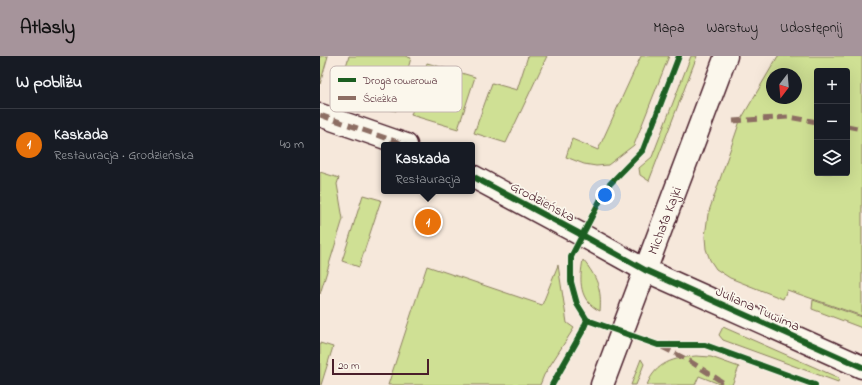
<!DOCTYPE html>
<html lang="pl">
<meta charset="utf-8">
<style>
:root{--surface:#171b24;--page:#242831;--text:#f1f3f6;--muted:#9ea1a6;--line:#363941;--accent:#a6949b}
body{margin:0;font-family:"Indie Flower",sans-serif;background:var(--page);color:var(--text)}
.controls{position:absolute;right:12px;top:12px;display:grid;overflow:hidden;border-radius:4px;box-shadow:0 4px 16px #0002}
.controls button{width:36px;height:36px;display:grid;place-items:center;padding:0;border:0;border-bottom:1px solid var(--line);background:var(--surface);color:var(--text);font:20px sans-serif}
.compass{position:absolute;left:446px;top:12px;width:36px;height:36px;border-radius:50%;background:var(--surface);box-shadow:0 4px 16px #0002;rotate:196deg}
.scale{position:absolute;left:12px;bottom:10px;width:97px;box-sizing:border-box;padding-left:4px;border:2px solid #4a1f2b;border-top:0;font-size:11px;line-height:14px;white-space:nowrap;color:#4a1f2b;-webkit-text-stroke:3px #fbf7ec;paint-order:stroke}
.you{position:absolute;left:285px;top:139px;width:14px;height:14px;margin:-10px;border:3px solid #fff;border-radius:50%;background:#1a73e8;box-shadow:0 0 0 6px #1a73e833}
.badge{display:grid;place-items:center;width:26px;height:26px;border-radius:50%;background:var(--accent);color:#fff;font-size:13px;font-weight:700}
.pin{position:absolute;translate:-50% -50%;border:2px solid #fff;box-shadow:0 1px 4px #0006}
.popup{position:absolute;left:61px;top:86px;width:94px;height:52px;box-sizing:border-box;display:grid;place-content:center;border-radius:4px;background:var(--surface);filter:drop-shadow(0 1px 3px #0005);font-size:13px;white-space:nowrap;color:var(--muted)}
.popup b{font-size:15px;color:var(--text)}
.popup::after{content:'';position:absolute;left:50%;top:100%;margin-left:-8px;border:8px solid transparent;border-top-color:var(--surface)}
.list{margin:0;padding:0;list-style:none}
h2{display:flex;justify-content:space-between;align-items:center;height:52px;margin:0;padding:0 16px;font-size:17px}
h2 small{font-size:13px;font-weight:400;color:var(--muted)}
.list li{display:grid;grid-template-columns:26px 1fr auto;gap:12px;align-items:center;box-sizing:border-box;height:72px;padding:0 16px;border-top:1px solid var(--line)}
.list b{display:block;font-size:15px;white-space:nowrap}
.list p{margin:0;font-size:13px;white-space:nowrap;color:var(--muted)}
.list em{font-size:13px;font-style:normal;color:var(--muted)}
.icon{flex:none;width:22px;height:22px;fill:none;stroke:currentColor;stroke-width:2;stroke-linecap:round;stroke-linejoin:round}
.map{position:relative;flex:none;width:542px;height:329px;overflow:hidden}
header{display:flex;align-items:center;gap:24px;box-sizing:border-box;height:56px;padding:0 20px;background:var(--accent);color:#111}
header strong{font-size:19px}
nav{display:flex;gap:22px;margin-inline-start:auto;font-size:14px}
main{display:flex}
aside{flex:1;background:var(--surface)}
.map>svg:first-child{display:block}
.green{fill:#cfe094;stroke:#8c8060;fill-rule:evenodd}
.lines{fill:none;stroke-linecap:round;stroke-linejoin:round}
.minor-casing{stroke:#4a1f2b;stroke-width:25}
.tertiary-casing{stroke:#4a1f2b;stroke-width:25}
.minor{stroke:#fbf7ec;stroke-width:22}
.tertiary{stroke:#fbf7ec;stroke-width:22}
.quiet{stroke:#8d6e63;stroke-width:5;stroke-dasharray:10 5;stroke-linecap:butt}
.cycleway-casing{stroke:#fbf7ec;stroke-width:8}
.cycleway{stroke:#1b5e20;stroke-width:6}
.labels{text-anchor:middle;stroke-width:3.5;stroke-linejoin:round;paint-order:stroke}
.street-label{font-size:14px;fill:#4a1f2b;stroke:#fbf7ec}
.key{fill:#fbf7ec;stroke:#c6b6b2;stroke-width:1}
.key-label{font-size:11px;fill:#4a1f2b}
</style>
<header>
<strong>Atlasly</strong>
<nav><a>Mapa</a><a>Warstwy</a><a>Udostępnij</a></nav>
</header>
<main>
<aside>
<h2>W pobliżu<small></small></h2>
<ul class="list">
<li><span class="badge" style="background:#e8710a">1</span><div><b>Kaskada</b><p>Restauracja · Grodzieńska</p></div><em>40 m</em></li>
</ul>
</aside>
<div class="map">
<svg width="542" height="329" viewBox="0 0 542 329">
<rect width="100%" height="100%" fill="#f6e8db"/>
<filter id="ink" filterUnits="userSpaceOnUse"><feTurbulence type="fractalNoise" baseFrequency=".025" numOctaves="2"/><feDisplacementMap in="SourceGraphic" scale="8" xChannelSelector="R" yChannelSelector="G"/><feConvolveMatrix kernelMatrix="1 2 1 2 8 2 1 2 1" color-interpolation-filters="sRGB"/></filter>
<g filter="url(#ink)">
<g class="green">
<path d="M 0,0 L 8,0 L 0,28 Z"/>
<path d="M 29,0 L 85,0 L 91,2 L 76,55 L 18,38 Z"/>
<path d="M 208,0 L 227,0 L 186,87 L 154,77 L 172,27 L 197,34 Z"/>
<path d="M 321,0 L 349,0 L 314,89 L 288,109 L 276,110 L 264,108 L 246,101 L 252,83 L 278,94 Z"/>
<path d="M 371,0 L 377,0 L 329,125 L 320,119 L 319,112 L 332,101 Z"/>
<path d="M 458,0 L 542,0 L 542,260 L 467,234 L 463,243 L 410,222 L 396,213 L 390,204 L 386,193 L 385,181 L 388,158 L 420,65 ZM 497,15 L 527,15 L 527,117 L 497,117 ZM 452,18 L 476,18 L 476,42 L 452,42 Z"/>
<path d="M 107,7 L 155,21 L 138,73 L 91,59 Z"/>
<path d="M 0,116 L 19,122 L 17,128 L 23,163 L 0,238 Z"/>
<path d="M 43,139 L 61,144 L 39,211 L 22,205 Z"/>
<path d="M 263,204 C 277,221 282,233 280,255 C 259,245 259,225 263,204 Z"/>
<path d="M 238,209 L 247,267 L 254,272 L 224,319 L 220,329 L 68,329 L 107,210 L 222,249 Z"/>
<path d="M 493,244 L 542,261 L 542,272 L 492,253 Z"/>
<path d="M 403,271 L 519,322 L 518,326 L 403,284 L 399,279 Z"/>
<path d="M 0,287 L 13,291 L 1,329 L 0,329 Z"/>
<path d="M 376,300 L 391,301 L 419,311 L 412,329 L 402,329 L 379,320 L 375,329 L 327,329 C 336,306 354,302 376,300 Z"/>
<path d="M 321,303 L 324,308 L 316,329 L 311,329 Z"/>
</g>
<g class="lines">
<defs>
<g id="minor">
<path d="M 0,59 L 86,89"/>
<path d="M 152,120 L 262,179 L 325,214"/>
</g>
<g id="tertiary">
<path d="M 325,214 L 542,311"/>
<path id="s1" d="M 282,329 L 406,0"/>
</g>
</defs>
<use href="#minor" class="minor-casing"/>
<use href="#tertiary" class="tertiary-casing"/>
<use href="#minor" class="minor"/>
<use href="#tertiary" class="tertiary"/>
<g class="quiet">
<path d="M 0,59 L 86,89"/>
<path d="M 413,65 L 469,61 L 497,66"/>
<path d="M 527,70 L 542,73"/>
<path d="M 342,291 L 368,304 L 407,329"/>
</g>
<defs>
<g id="cycleway">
<path d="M 152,120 L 262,179 L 325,214 L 542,311"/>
<path d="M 267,264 L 338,289 L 385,289 L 495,329"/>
<path d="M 232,329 L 262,276 L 267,264 L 257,248 L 251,226 L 251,201 L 287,131 L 323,94 L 359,0"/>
</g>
</defs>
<use href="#cycleway" class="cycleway-casing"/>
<use href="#cycleway" class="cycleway"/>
</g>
</g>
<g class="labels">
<g class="street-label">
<text transform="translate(223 145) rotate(28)" y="5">Grodzieńska</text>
<text dy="5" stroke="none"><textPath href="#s1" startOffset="176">Michała Kajki</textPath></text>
<text transform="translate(438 252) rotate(24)" y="5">Juliana Tuwima</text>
</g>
</g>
<rect x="10" y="10" width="132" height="46" rx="6" class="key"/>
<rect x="18" y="22" width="18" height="4" fill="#1b5e20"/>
<rect x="18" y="40" width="18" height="4" fill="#8d6e63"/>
<g class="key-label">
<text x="43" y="28">Droga rowerowa</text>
<text x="43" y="46">Ścieżka</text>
</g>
</svg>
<div class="controls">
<button>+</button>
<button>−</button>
<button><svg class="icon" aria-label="layers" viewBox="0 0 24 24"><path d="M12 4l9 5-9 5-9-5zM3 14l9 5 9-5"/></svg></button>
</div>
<svg class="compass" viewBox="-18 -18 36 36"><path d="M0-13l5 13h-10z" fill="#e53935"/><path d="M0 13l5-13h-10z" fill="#9ea1a6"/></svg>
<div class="scale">20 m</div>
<div class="you"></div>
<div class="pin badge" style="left:108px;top:166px;background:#e8710a">1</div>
<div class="popup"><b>Kaskada</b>Restauracja</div>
</div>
</main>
